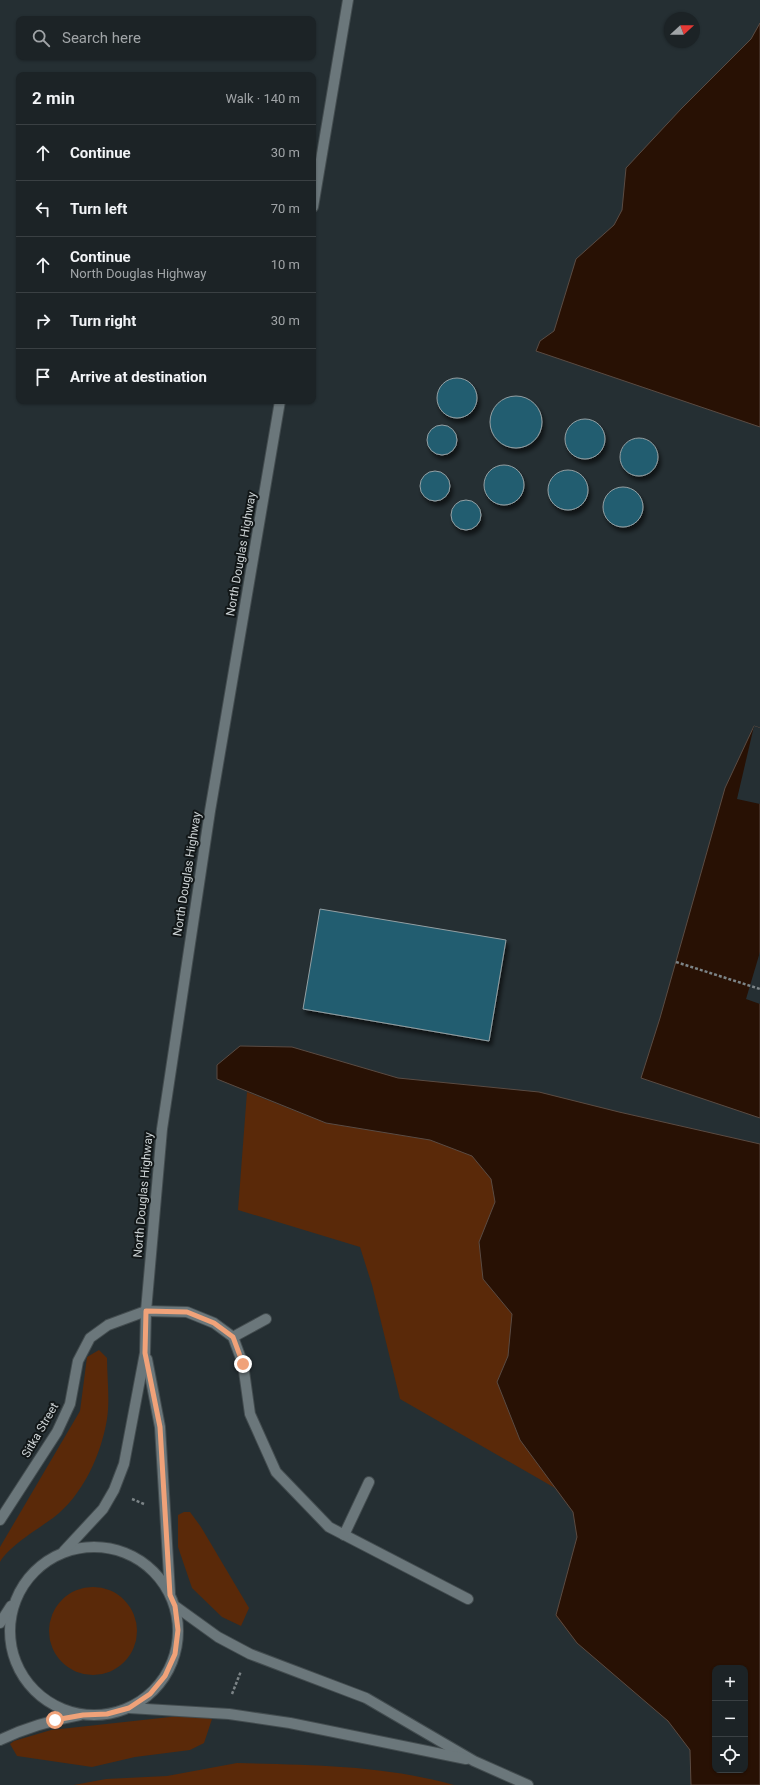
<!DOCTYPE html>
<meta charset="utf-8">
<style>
:root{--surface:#1c2326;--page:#252b2e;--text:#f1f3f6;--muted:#a0a4a7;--line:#3a4043}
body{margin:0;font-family:Roboto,sans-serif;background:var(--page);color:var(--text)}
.controls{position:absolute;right:12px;bottom:12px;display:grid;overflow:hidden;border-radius:8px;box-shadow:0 1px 3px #0004}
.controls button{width:36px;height:36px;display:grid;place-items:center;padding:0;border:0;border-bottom:1px solid var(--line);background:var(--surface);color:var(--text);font:20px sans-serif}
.compass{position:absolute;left:664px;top:12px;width:36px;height:36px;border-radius:50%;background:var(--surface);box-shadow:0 1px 3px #0004;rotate:69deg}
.stop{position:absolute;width:12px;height:12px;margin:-9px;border:3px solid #f0a279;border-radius:50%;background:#fff}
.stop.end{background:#f0a279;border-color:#fff;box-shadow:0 1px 4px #0008}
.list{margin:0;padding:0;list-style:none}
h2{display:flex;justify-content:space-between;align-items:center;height:52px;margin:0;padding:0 16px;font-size:17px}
h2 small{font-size:13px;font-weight:400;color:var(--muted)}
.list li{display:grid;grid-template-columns:26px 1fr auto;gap:12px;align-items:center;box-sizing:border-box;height:56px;padding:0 16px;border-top:1px solid var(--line)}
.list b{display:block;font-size:15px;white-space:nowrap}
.list p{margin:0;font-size:13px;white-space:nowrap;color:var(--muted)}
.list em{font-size:13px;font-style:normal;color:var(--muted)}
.icon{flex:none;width:22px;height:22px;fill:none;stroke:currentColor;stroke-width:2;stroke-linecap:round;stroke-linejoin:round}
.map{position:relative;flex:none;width:760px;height:1785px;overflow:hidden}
.search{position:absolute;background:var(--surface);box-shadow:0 1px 3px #0004;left:16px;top:16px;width:300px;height:44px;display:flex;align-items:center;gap:10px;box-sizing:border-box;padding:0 14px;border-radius:8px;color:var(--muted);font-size:15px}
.panel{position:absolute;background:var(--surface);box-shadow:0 1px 3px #0004;left:16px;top:72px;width:300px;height:332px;border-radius:8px}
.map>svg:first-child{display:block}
.green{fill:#5a2909;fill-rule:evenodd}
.water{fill:#281104;stroke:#5a4b43;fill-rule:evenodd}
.pier{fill:#252f33}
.building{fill:#215d6f;stroke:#939fa3;filter:url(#shadow)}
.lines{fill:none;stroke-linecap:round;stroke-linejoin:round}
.service-casing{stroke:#434c4f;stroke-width:12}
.minor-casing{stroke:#434c4f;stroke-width:12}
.secondary-casing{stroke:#434c4f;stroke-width:12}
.path{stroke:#7c8487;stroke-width:2.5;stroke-dasharray:3 2;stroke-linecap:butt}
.service{stroke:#6b777b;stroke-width:10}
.minor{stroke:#6b777b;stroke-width:10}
.secondary{stroke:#6b777b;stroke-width:10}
.route{stroke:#f0a279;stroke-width:5}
.labels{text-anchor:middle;stroke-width:4;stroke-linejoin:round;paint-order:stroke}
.street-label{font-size:12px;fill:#cdd3d5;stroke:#121718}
</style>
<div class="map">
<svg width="760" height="1785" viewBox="0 0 760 1785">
<defs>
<filter id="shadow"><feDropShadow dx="2.5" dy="4.5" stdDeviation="2" flood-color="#0009"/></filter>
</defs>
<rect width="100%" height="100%" fill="#252f33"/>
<g class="green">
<path d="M 247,1092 L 326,1123 L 430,1140 L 723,1181 L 760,1785 L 691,1785 L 690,1750 L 668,1721 L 577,1643 L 556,1616 L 577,1537 L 573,1512 L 555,1488 L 400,1399 L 372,1285 L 360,1247 L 238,1210 ZM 715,1668 L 745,1668 L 745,1770 L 715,1770 Z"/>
<path d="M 99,1350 L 107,1358 C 107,1377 110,1400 107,1419 C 101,1455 83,1495 53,1518 C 38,1529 9,1546 0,1562 L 0,1547 L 80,1411 L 87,1357 Z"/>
<path d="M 184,1512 L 190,1512 L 201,1527 L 249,1608 L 241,1626 L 222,1617 L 192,1588 L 178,1547 L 178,1515 Z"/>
<circle cx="93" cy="1631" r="44"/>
<path d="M 207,1713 L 212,1719 L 204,1743 L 190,1750 L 135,1757 L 92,1767 L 17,1756 L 10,1744 L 14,1741 L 51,1730 Z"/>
<path d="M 237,1763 C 310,1765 384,1765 454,1785 L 74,1785 L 106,1779 L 167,1776 Z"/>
</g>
<g class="water">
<path d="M 760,23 L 760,427 L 536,351 L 540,341 L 554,331 L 576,259 L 614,225 L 622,210 L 626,168 L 681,109 L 751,39 Z"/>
<path d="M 754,726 L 760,728 L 760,1118 L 641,1078 L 660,1018 L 725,788 Z"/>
<path d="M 240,1046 L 292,1047 L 398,1078 L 539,1092 L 619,1112 L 760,1144 L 760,1785 L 691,1785 L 690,1750 L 668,1721 L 577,1643 L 556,1615 L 577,1537 L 573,1512 L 520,1440 L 497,1382 L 508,1356 L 512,1314 L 483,1279 L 479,1242 L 495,1202 L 491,1179 L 472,1156 L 430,1140 L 326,1123 L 217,1079 L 217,1065 ZM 715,1668 L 745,1668 L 745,1770 L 715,1770 Z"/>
</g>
<g class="pier">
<path d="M 754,726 L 760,728 L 760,804 L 737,799 Z"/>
<path d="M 760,952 L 760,1004 L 746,999 Z"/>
</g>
<g class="building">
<circle cx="457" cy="398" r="20"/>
<circle cx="516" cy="422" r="26"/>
<circle cx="585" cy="439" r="20"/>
<circle cx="442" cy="440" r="15"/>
<circle cx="639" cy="457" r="19"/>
<circle cx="504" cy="485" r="20"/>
<circle cx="568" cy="490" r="20"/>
<circle cx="435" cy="486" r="15"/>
<circle cx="623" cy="507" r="20"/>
<circle cx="466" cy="515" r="15"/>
<path d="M 320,909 L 506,940 L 489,1041 L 303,1009 Z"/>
</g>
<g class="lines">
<defs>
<g id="service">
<path d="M 146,1311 L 187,1312 L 214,1323 L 233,1337 L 243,1364 L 250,1414 L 276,1472 L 329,1527 L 468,1599"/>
<path d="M 233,1337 L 266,1319"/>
<path d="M 344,1535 L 369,1482"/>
</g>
<path id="minor" d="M 0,1520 L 57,1432 L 70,1404 L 78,1361 L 90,1338 L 108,1325 L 146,1311"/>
<g id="secondary">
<path d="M 313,207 L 348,0"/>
<path d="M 147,1359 L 160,1427 L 170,1593"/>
<circle cx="94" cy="1631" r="84"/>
<path d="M 64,1551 L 103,1509 L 114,1490 L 124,1464 L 145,1353 L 146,1311 L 162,1129 L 210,811 L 280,401"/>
<path d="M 175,1606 L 218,1637 L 250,1654 L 366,1698 L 474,1761 L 528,1785"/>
<path d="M 0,1623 L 11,1606"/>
<path d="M 129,1708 L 229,1714 L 290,1723 L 466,1759"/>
<path d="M 0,1740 C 25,1728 52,1720 80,1715"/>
</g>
</defs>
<use href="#service" class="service-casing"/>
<use href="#minor" class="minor-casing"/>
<use href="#secondary" class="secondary-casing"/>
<g class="path">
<path d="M 676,962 L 760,989"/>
<path d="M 132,1499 L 144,1504"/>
<path d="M 232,1694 L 241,1671"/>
</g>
<use href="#service" class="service"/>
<use href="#minor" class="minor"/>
<use href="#secondary" class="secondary"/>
</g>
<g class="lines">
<path class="route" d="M 55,1720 L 83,1715 L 107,1714 L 129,1708 L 150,1694 L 165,1676 L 175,1654 L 178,1630 L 175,1606 L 170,1595 L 160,1427 L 145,1353 L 146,1311 L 187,1312 L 214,1323 L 233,1337 L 243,1364"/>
</g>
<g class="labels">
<g class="street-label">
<text transform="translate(241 554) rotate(-80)" y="4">North Douglas Highway</text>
<text transform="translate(187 874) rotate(-81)" y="4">North Douglas Highway</text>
<text transform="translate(143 1195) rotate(-85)" y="4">North Douglas Highway</text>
<text transform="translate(40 1430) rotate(-60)" y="4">Sitka Street</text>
</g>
</g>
</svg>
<div class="controls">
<button>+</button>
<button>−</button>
<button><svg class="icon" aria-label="locate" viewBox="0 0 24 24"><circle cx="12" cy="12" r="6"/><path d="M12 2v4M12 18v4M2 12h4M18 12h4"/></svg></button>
</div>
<svg class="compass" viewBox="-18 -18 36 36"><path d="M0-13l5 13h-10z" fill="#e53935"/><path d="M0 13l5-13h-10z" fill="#a0a4a7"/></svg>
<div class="stop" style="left:55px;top:1720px"></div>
<div class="stop end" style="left:243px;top:1364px"></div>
<div class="search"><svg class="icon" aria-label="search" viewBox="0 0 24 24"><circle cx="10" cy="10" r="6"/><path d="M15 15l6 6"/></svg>Search here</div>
<section class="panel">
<h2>2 min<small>Walk · 140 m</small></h2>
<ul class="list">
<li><svg class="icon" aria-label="ahead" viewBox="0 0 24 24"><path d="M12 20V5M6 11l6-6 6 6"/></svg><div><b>Continue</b></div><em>30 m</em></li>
<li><svg class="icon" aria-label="left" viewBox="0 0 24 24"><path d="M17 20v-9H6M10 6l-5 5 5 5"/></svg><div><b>Turn left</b></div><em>70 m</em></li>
<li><svg class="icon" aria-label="ahead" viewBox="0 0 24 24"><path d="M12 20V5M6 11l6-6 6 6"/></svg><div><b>Continue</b><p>North Douglas Highway</p></div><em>10 m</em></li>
<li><svg class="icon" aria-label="right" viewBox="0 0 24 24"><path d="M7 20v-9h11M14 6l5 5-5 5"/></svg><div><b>Turn right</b></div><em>30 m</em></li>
<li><svg class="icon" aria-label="arrive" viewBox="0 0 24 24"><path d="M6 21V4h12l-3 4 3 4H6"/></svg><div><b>Arrive at destination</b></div></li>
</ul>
</section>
</div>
